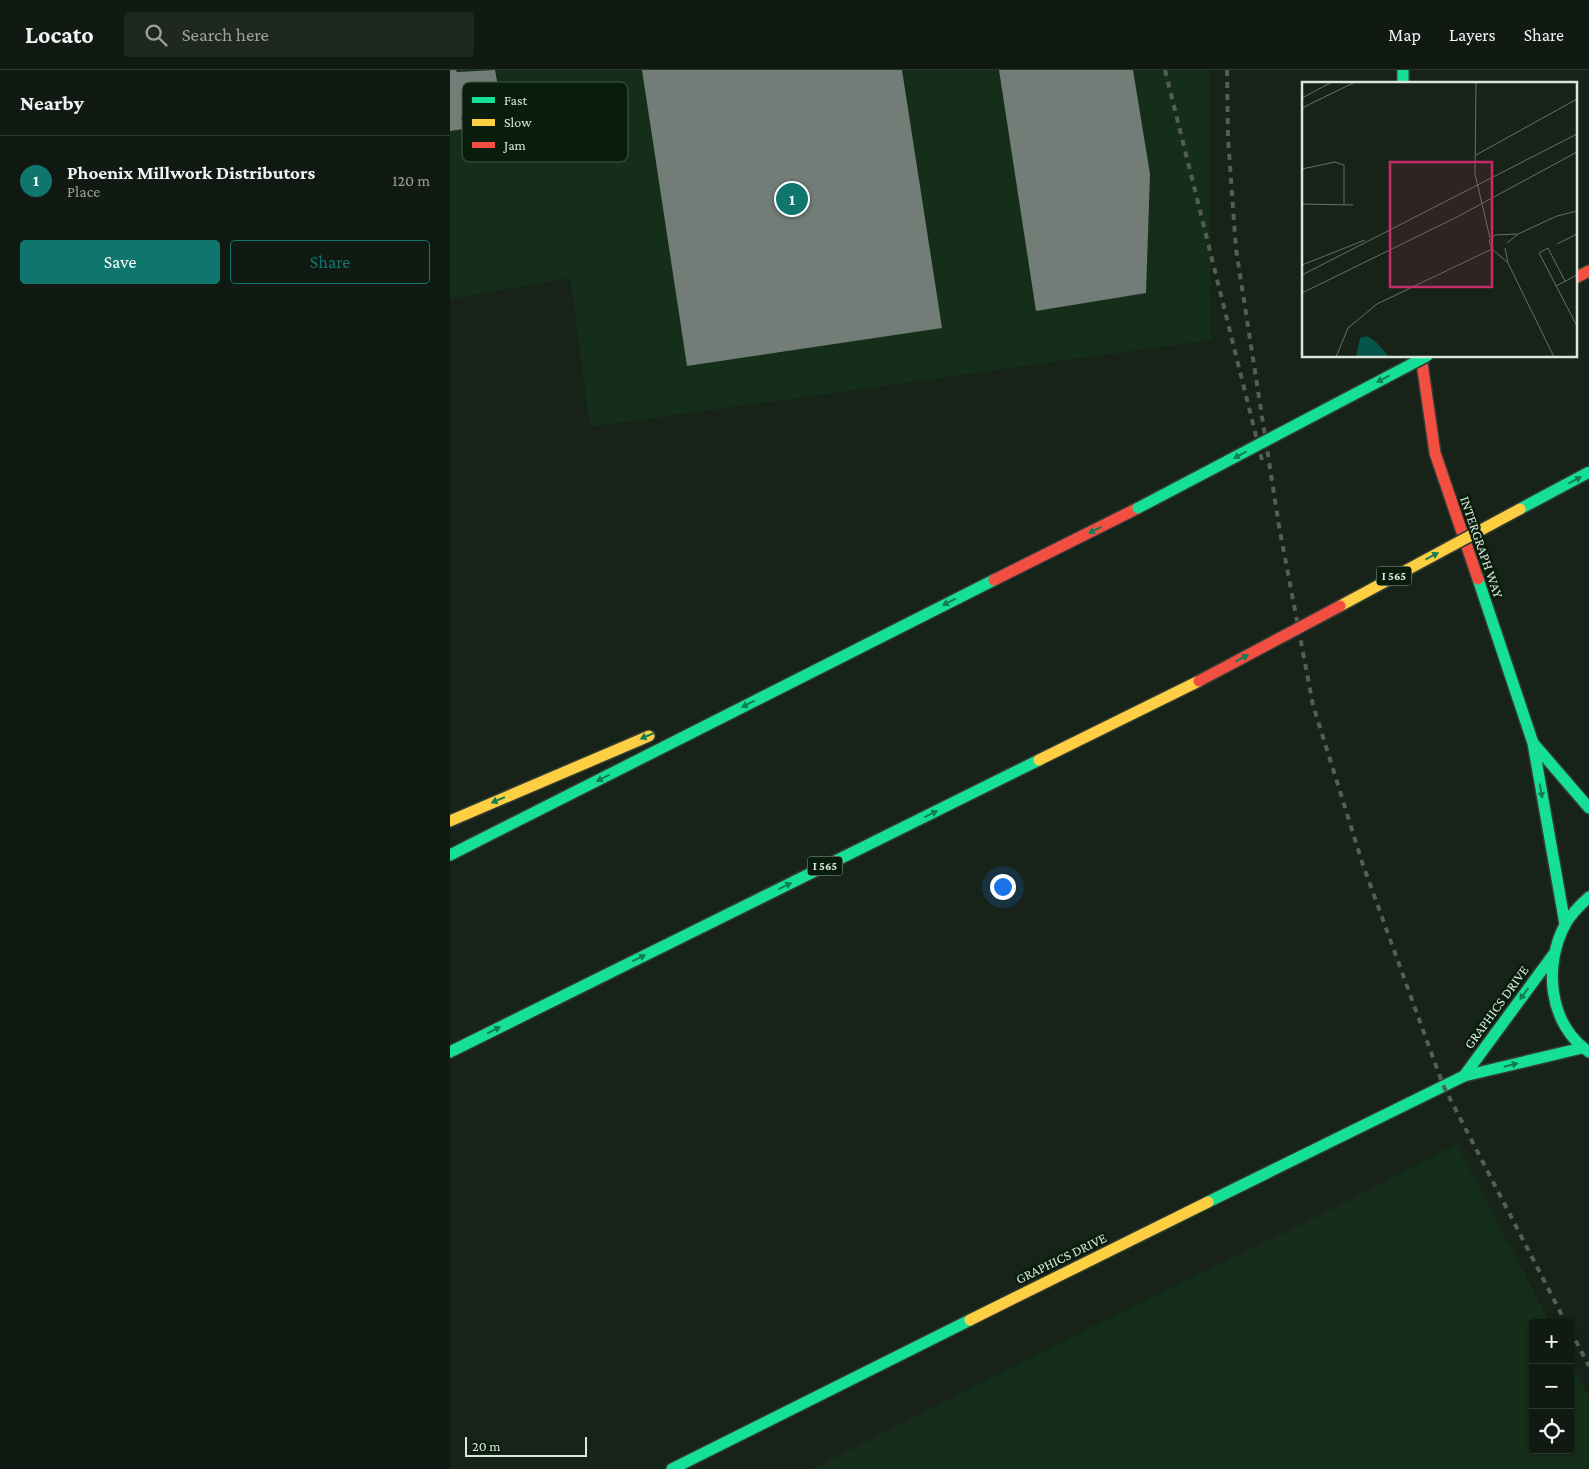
<!DOCTYPE html>
<meta charset="utf-8">
<style>
:root{--surface:#111a12;--page:#1e2720;--text:#f1f3f6;--muted:#9ca19f;--line:#303832;--accent:#0f766e}
body{margin:0;font-family:"Crimson Pro",serif;background:var(--page);color:var(--text)}
.controls{position:absolute;right:15px;bottom:15px;display:grid;overflow:hidden;border-radius:5px;box-shadow:0 1px 4px #0004}
.controls button{width:45px;height:45px;display:grid;place-items:center;padding:0;border:0;border-bottom:1px solid var(--line);background:var(--surface);color:var(--text);font:25px sans-serif}
.scale{position:absolute;left:15px;bottom:12px;width:122px;box-sizing:border-box;padding-left:5px;border:2px solid #dae7db;border-top:0;font-size:14px;line-height:18px;white-space:nowrap;color:#dae7db;-webkit-text-stroke:4px #081d0c;paint-order:stroke}
.you{position:absolute;left:552px;top:816px;width:18px;height:18px;margin:-12px;border:4px solid #fff;border-radius:50%;background:#1a73e8;box-shadow:0 0 0 8px #1a73e833}
.badge{display:grid;place-items:center;width:32px;height:32px;border-radius:50%;background:var(--accent);color:#fff;font-size:16px;font-weight:700}
.pin{position:absolute;translate:-50% -50%;border:2px solid #fff;box-shadow:0 1px 5px #0006}
.list{margin:0;padding:0;list-style:none}
h2{display:flex;justify-content:space-between;align-items:center;height:65px;margin:0;padding:0 20px;font-size:21px}
h2 small{font-size:16px;font-weight:400;color:var(--muted)}
.list li{display:grid;grid-template-columns:32px 1fr auto;gap:15px;align-items:center;box-sizing:border-box;height:90px;padding:0 20px;border-top:1px solid var(--line)}
.list b{display:block;font-size:19px;white-space:nowrap}
.list p{margin:0;font-size:16px;white-space:nowrap;color:var(--muted)}
.list em{font-size:16px;font-style:normal;color:var(--muted)}
.actions{display:flex;gap:10px;padding:15px 20px}
.actions a{flex:1;padding:11px 0;border:1px solid var(--accent);border-radius:5px;text-align:center;font-size:18px;color:var(--accent)}
.actions .main{background:var(--accent);color:#fff}
.icon{flex:none;width:28px;height:28px;fill:none;stroke:currentColor;stroke-width:2;stroke-linecap:round;stroke-linejoin:round}
.map{position:relative;flex:none;width:1139px;height:1399px;overflow:hidden}
header{display:flex;align-items:center;gap:30px;box-sizing:border-box;height:70px;padding:0 25px;background:var(--surface);border-bottom:1px solid var(--line)}
header strong{font-size:24px}
nav{display:flex;gap:28px;margin-inline-start:auto;font-size:18px}
.search{width:350px;height:45px;background:var(--page);display:flex;align-items:center;gap:12px;box-sizing:border-box;padding:0 18px;border-radius:5px;color:var(--muted);font-size:19px}
main{display:flex}
aside{flex:1;background:var(--surface)}
.map>svg:first-child{display:block}
.built{fill:#152e19}
.building{fill:#717d76}
.lines{fill:none;stroke-linecap:round;stroke-linejoin:round}
.fast-casing{stroke:#333d34;stroke-width:14}
.slow-casing{stroke:#333d34;stroke-width:14}
.jam-casing{stroke:#333d34;stroke-width:14}
.fast{stroke:#16e098;stroke-width:11}
.slow{stroke:#ffcf43;stroke-width:11}
.jam{stroke:#f24e42;stroke-width:11}
.rail{stroke:#555e53;stroke-width:4;stroke-dasharray:6 6;stroke-linecap:butt}
.fast-bridge-casing{stroke:#333d34;stroke-width:14;stroke-linecap:butt}
.slow-bridge-casing{stroke:#333d34;stroke-width:14;stroke-linecap:butt}
.jam-bridge-casing{stroke:#333d34;stroke-width:14;stroke-linecap:butt}
.fast-bridge{stroke:#16e098;stroke-width:11}
.slow-bridge{stroke:#ffcf43;stroke-width:11}
.jam-bridge{stroke:#f24e42;stroke-width:11}
.oneway{fill:#0f7e52}
.labels{text-anchor:middle;stroke-width:5;stroke-linejoin:round;paint-order:stroke}
.shield{fill:#081d0c;stroke:#9baa9d;stroke-width:1}
.shield-label{font-size:12px;font-weight:bold;fill:#dae7db}
.street-label{font-size:14px;fill:#dae7db;stroke:#081d0c}
.inset-road{fill:none;stroke:#657166;stroke-width:1}
.view{fill:#c42d68;fill-opacity:0.15;stroke:#c42d68;stroke-width:2.5}
.inset-edge{fill:none;stroke:#dae7db;stroke-width:2.5}
.key{fill:#081d0c;stroke:#475a4a;stroke-width:1}
.key-label{font-size:14px;fill:#dae7db}
</style>
<header>
<strong>Locato</strong>
<div class="search"><svg class="icon" aria-label="search" viewBox="0 0 24 24"><circle cx="10" cy="10" r="6"/><path d="M15 15l6 6"/></svg>Search here</div>
<nav><a>Map</a><a>Layers</a><a>Share</a></nav>
</header>
<main>
<aside>
<h2>Nearby<small></small></h2>
<ul class="list">
<li><span class="badge">1</span><div><b>Phoenix Millwork Distributors</b><p>Place</p></div><em>120 m</em></li>
</ul>
<div class="actions"><a class="main">Save</a><a>Share</a></div>
</aside>
<div class="map">
<svg width="1139" height="1399" viewBox="0 0 1139 1399">
<rect width="100%" height="100%" fill="#172218"/>
<g class="built">
<path d="M 0,0 L 760,0 L 761,270 L 140,357 L 120,208 L 0,229 Z"/>
<path d="M 1007,1074 L 1100,1253 L 1083,1253 L 1083,1380 L 1120,1380 L 1120,1291 L 1139,1327 L 1139,1399 L 362,1399 L 646,1255 L 884,1138 Z"/>
</g>
<g class="building">
<path d="M 0,0 L 6,0 L 7,2 L 45,0 L 52,39 L 11,47 L 14,59 L 0,61 Z"/>
<path d="M 192,0 L 452,0 L 492,258 L 237,296 Z"/>
<path d="M 549,0 L 683,0 L 700,104 L 696,223 L 586,241 Z"/>
</g>
<g class="lines">
<defs>
<g id="fast">
<path d="M 953,0 L 953,14"/>
<path d="M 1028,509 L 1083,673 L 1115,854"/>
<path d="M 1084,674 L 1139,738"/>
<path d="M 0,785 L 544,510"/>
<path d="M 1139,827 C 1130,835 1122,843 1116,853 C 1093,894 1098,954 1139,982"/>
<path d="M 0,982 L 589,690"/>
<path d="M 1014,1006 L 1103,885"/>
<path d="M 758,1132 L 1014,1006 L 1132,978"/>
<path d="M 222,1399 L 520,1250"/>
</g>
<g id="slow">
<path d="M 589,690 L 749,611"/>
<path d="M 0,751 L 199,666"/>
<path d="M 520,1250 L 758,1132"/>
</g>
<g id="jam">
<path d="M 1125,208 L 1139,201"/>
<path d="M 971,286 L 985,383 L 1028,509"/>
<path d="M 544,510 L 688,438"/>
</g>
</defs>
<use href="#fast" class="fast-casing"/>
<use href="#slow" class="slow-casing"/>
<use href="#jam" class="jam-casing"/>
<use href="#fast" class="fast"/>
<use href="#slow" class="slow"/>
<use href="#jam" class="jam"/>
<g class="rail">
<path d="M 715,0 L 812,390"/>
<path d="M 777,0 L 778,68 L 786,179 L 829,456 L 863,635 L 913,795 L 993,1015 L 1116,1253"/>
<path d="M 1120,1260 L 1139,1296"/>
</g>
<defs>
<g id="fast-bridge">
<path d="M 688,438 L 977,286"/>
<path d="M 1070,439 L 1139,402"/>
</g>
<path id="slow-bridge" d="M 890,536 L 1070,439"/>
<path id="jam-bridge" d="M 749,611 L 890,536"/>
</defs>
<use href="#fast-bridge" class="fast-bridge-casing"/>
<use href="#slow-bridge" class="slow-bridge-casing"/>
<use href="#jam-bridge" class="jam-bridge-casing"/>
<use href="#fast-bridge" class="fast-bridge"/>
<use href="#slow-bridge" class="slow-bridge"/>
<use href="#jam-bridge" class="jam-bridge"/>
</g>
<defs><path id="oneway-solid" d="M-6-.8H1V-3.2L6.5 0L1 3.2V.8H-6Z" transform="scale(1.25)"/></defs>
<g class="oneway">
<use href="#oneway-solid" transform="translate(933 309) rotate(152)"/>
<use href="#oneway-solid" transform="translate(790 385) rotate(152)"/>
<use href="#oneway-solid" transform="translate(1125 410) rotate(-28)"/>
<use href="#oneway-solid" transform="translate(645 460) rotate(153)"/>
<use href="#oneway-solid" transform="translate(982 486) rotate(-28)"/>
<use href="#oneway-solid" transform="translate(499 532) rotate(153)"/>
<use href="#oneway-solid" transform="translate(792 588) rotate(-28)"/>
<use href="#oneway-solid" transform="translate(298 634) rotate(153)"/>
<use href="#oneway-solid" transform="translate(197 666) rotate(157)"/>
<use href="#oneway-solid" transform="translate(153 708) rotate(153)"/>
<use href="#oneway-solid" transform="translate(1091 721) rotate(80)"/>
<use href="#oneway-solid" transform="translate(48 730) rotate(157)"/>
<use href="#oneway-solid" transform="translate(481 744) rotate(-26)"/>
<use href="#oneway-solid" transform="translate(335 816) rotate(-26)"/>
<use href="#oneway-solid" transform="translate(189 888) rotate(-26)"/>
<use href="#oneway-solid" transform="translate(1074 924) rotate(126)"/>
<use href="#oneway-solid" transform="translate(44 960) rotate(-26)"/>
<use href="#oneway-solid" transform="translate(1061 995) rotate(-14)"/>
</g>
<g class="labels">
<g class="shield">
<rect x="926.5" y="496.5" width="35" height="19" rx="4"/>
<rect x="357.5" y="786.5" width="35" height="19" rx="4"/>
</g>
<g class="shield-label">
<text x="944" y="510">I 565</text>
<text x="375" y="800">I 565</text>
</g>
<g class="street-label">
<text transform="translate(1032 477) rotate(71)" y="5">INTERGRAPH WAY</text>
<text transform="translate(1046 937) rotate(-54)" y="5">GRAPHICS DRIVE</text>
<text transform="translate(611 1188) rotate(-26)" y="5">GRAPHICS DRIVE</text>
</g>
</g>
<g transform="translate(852 12)">
<rect width="275" height="275" fill="#172218"/>
<path d="M 65,254 L 74,260 L 87,275 L 54,275 L 58,256 Z" fill="#05554c"/>
<path class="inset-road" d="M 174,0 L 173,92 L 188,156M 0,16 L 30,0M 0,26 L 53,0M 174,73 L 275,17M 0,87 L 33,80 L 42,83 L 42,123M 0,122 L 51,123M 205,161 L 216,152 L 255,134 L 275,129M 255,162 L 275,152M 203,166 L 206,181 L 252,275M 205,180 L 190,167 L 187,159 L 193,153 L 215,152M 0,183 L 63,158M 0,193 L 275,52M 263,199 L 246,166 L 237,171 L 275,244M 254,204 L 275,193M 0,211 L 155,135 L 275,70M 34,275 L 46,246 L 75,222 L 190,167"/>
<path class="view" d="M 88,80 L 190,80 L 190,205 L 88,205 Z"/>
<rect width="275" height="275" class="inset-edge"/>
</g>
<rect x="12" y="12" width="166" height="80" rx="8" class="key"/>
<rect x="22" y="27" width="23" height="6" fill="#16e098"/>
<rect x="22" y="49" width="23" height="7" fill="#ffcf43"/>
<rect x="22" y="72" width="23" height="6" fill="#f24e42"/>
<g class="key-label">
<text x="54" y="35">Fast</text>
<text x="54" y="57">Slow</text>
<text x="54" y="80">Jam</text>
</g>
</svg>
<div class="controls">
<button>+</button>
<button>−</button>
<button><svg class="icon" aria-label="locate" viewBox="0 0 24 24"><circle cx="12" cy="12" r="6"/><path d="M12 2v4M12 18v4M2 12h4M18 12h4"/></svg></button>
</div>
<div class="scale">20 m</div>
<div class="you"></div>
<div class="pin badge" style="left:342px;top:129px">1</div>
</div>
</main>
